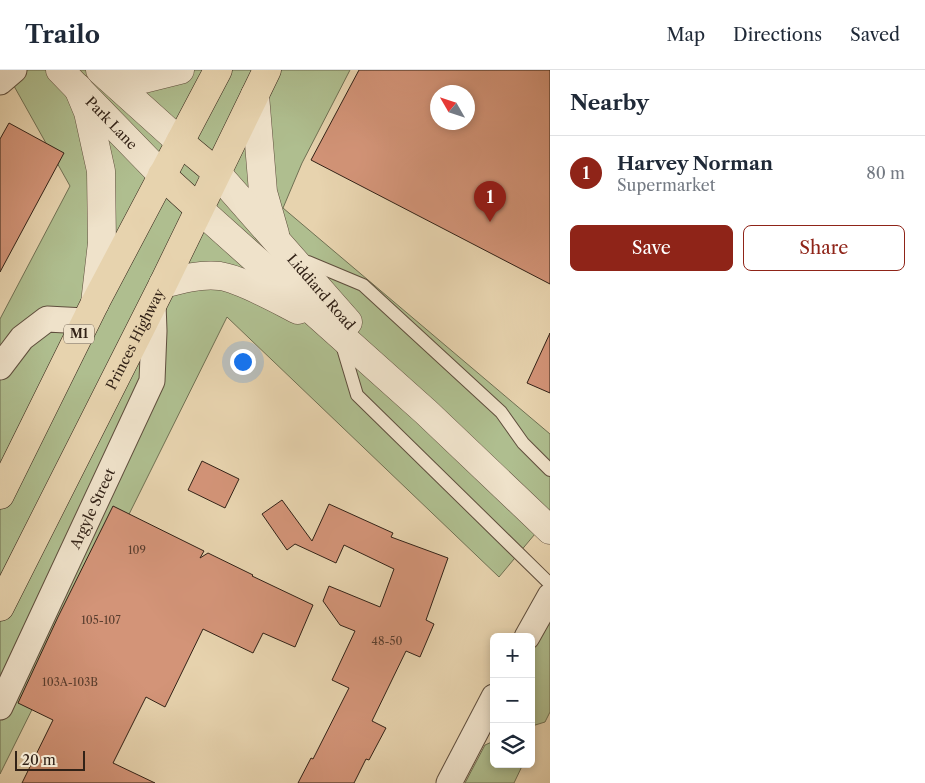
<!DOCTYPE html>
<meta charset="utf-8">
<style>
:root{--surface:#fff;--page:#f2f2f3;--text:#1f2937;--muted:#747a83;--line:#e0e1e3;--accent:#8f2418}
body{margin:0;font-family:"Libre Caslon Text",serif;background:var(--page);color:var(--text)}
.controls{position:absolute;right:15px;bottom:15px;display:grid;overflow:hidden;border-radius:8px;box-shadow:0 2px 8px #0003}
.controls button{width:45px;height:45px;display:grid;place-items:center;padding:0;border:0;border-bottom:1px solid var(--line);background:var(--surface);color:var(--text);font:25px sans-serif}
.compass{position:absolute;left:430px;top:15px;width:45px;height:45px;border-radius:50%;background:var(--surface);box-shadow:0 2px 8px #0003;rotate:309deg}
.scale{position:absolute;left:15px;bottom:12px;width:70px;box-sizing:border-box;padding-left:5px;border:2px solid #322217;border-top:0;font-size:14px;line-height:18px;white-space:nowrap;color:#322217;-webkit-text-stroke:4px #efe2ca;paint-order:stroke}
.you{position:absolute;left:242px;top:291px;width:18px;height:18px;margin:-12px;border:4px solid #fff;border-radius:50%;background:#1a73e8;box-shadow:0 0 0 8px #1a73e833}
.badge{display:grid;place-items:center;width:32px;height:32px;border-radius:50%;background:var(--accent);color:#fff;font-size:16px;font-weight:700}
.pin{position:absolute;translate:-50% -41px;filter:drop-shadow(0 1px 2px #0008)}
.pin::after{content:'';position:absolute;top:26px;width:18px;height:15px;background:inherit;clip-path:polygon(0 0,100% 0,50% 100%)}
.list{margin:0;padding:0;list-style:none}
h2{display:flex;justify-content:space-between;align-items:center;height:65px;margin:0;padding:0 20px;font-size:21px}
h2 small{font-size:16px;font-weight:400;color:var(--muted)}
.list li{display:grid;grid-template-columns:32px 1fr auto;gap:15px;align-items:center;box-sizing:border-box;height:75px;padding:0 20px;border-top:1px solid var(--line)}
.list b{display:block;font-size:19px;white-space:nowrap}
.list p{margin:0;font-size:16px;white-space:nowrap;color:var(--muted)}
.list em{font-size:16px;font-style:normal;color:var(--muted)}
.actions{display:flex;gap:10px;padding:15px 20px}
.actions a{flex:1;padding:11px 0;border:1px solid var(--accent);border-radius:8px;text-align:center;font-size:18px;color:var(--accent)}
.actions .main{background:var(--accent);color:#fff}
.icon{flex:none;width:28px;height:28px;fill:none;stroke:currentColor;stroke-width:2;stroke-linecap:round;stroke-linejoin:round}
.map{position:relative;flex:none;width:550px;height:713px;overflow:hidden}
header{display:flex;align-items:center;gap:30px;box-sizing:border-box;height:70px;padding:0 25px;background:var(--surface);border-bottom:1px solid var(--line)}
header strong{font-size:24px}
nav{display:flex;gap:28px;margin-inline-start:auto;font-size:18px}
main{display:flex}
aside{flex:1;background:var(--surface)}
.map>svg:first-child{display:block}
.green{fill:#afbe8f;stroke:#707053}
.building{fill:#d39478;stroke:#322217;fill-rule:evenodd}
.lines{fill:none;stroke-linecap:round;stroke-linejoin:round}
.service-casing{stroke:#5f4e3d;stroke-width:14}
.minor-casing{stroke:#5f4e3d;stroke-width:27}
.tertiary-casing{stroke:#5f4e3d;stroke-width:29}
.trunk-casing{stroke:#322217;stroke-width:29}
.service{stroke:#efe2ca;stroke-width:12}
.minor{stroke:#efe2ca;stroke-width:25}
.tertiary{stroke:#efe2ca;stroke-width:28}
.trunk{stroke:#e7d3ae;stroke-width:28}
.labels{text-anchor:middle;stroke-width:5;stroke-linejoin:round;paint-order:stroke}
.number-label{font-size:11px;fill:#5a3e2f}
.shield{fill:#efe2ca;stroke:#6b5c4d;stroke-width:1}
.shield-label{font-size:12px;font-weight:bold;fill:#322217}
.street-label{font-size:14px;fill:#322217;stroke:#efe2ca}
</style>
<header>
<strong>Trailo</strong>
<nav><a>Map</a><a>Directions</a><a>Saved</a></nav>
</header>
<main>
<div class="map">
<svg width="550" height="713" viewBox="0 0 550 713">
<rect width="100%" height="100%" fill="#e7d3ae"/>
<filter id="stains"><feTurbulence type="fractalNoise" baseFrequency=".004" numOctaves="4"/><feColorMatrix values="0 0 0 0 .2 0 0 0 0 .09 0 0 0 0 .02 0 0 0 .5 -.17"/></filter>
<radialGradient id="worn" r=".72"><stop offset=".6" stop-color="#630" stop-opacity="0"/><stop offset="1" stop-color="#630" stop-opacity=".3"/></radialGradient>
<g class="green">
<path d="M 5,0 L 350,0 L 302,93 L 283,138 L 550,364 L 550,446 L 499,507 L 227,247 L 0,704 L 0,249 L 70,116 Z"/>
<path d="M 550,545 L 550,642 L 545,652 L 532,656 L 531,583 Z"/>
<path d="M 494,671 L 494,694 L 523,694 L 514,713 L 465,713 L 485,675 Z"/>
</g>
<g class="building">
<path d="M 359,0 L 550,0 L 550,214 L 311,90 ZM 438,22 L 468,22 L 468,52 L 438,52 Z"/>
<path d="M 9,53 L 64,83 L 0,202 L 0,69 Z"/>
<path d="M 550,263 L 550,323 L 527,313 Z"/>
<path d="M 202,391 L 239,409 L 225,438 L 188,420 Z"/>
<path d="M 282,430 L 312,471 L 329,434 L 393,463 L 391,467 L 448,488 L 426,550 L 434,554 L 420,587 L 406,581 L 372,651 L 386,658 L 369,690 L 366,689 L 354,713 L 298,713 L 311,688 L 313,689 L 349,618 L 332,610 L 355,561 L 340,555 L 323,531 L 329,516 L 380,537 L 394,499 L 344,475 L 336,493 L 295,474 L 287,480 L 262,444 Z"/>
<path d="M 113,436 L 204,481 L 200,488 L 208,483 L 253,505 L 252,506 L 313,535 L 295,577 L 263,563 L 253,583 L 203,559 L 165,637 L 146,627 L 113,693 L 155,713 L 22,713 L 53,650 L 18,633 L 58,547 Z"/>
</g>
<g class="lines">
<defs>
<g id="service">
<path d="M 301,192 L 308,192 L 363,215 L 501,342 L 523,373 L 550,400"/>
<path d="M 342,275 L 357,325 L 550,514"/>
</g>
<g id="minor">
<path d="M 0,12 L 14,0"/>
<path d="M 0,297 L 22,268 L 47,249 L 85,251"/>
<path d="M 527,567 L 550,526"/>
<path id="s1" d="M 0,637 L 152,311 L 154,261 L 153,233"/>
<path d="M 449,713 L 494,627"/>
</g>
<g id="tertiary">
<path id="s2" d="M 60,0 L 162,105"/>
<path d="M 100,0 L 180,72"/>
<path d="M 101,0 L 144,9 L 180,0"/>
<path d="M 78,18 L 88,42 L 101,101 L 102,173 L 95,233"/>
<path d="M 255,25 L 263,122 L 275,164"/>
<path d="M 216,102 L 348,252"/>
<path d="M 199,139 L 426,342 L 550,460"/>
<path d="M 163,214 C 181,209 200,204 220,206 C 241,209 278,230 298,240"/>
</g>
<g id="trunk">
<path d="M 180,72 L 216,102"/>
<path d="M 162,105 L 199,139"/>
<path d="M 0,425 L 95,233 L 218,0"/>
<path id="s3" d="M 0,537 L 163,214 L 267,0"/>
</g>
</defs>
<use href="#service" class="service-casing"/>
<use href="#minor" class="minor-casing"/>
<use href="#tertiary" class="tertiary-casing"/>
<use href="#trunk" class="trunk-casing"/>
<use href="#service" class="service"/>
<use href="#minor" class="minor"/>
<use href="#tertiary" class="tertiary"/>
<use href="#trunk" class="trunk"/>
</g>
<g class="labels">
<g class="number-label">
<text x="137" y="484">109</text>
<text x="101" y="554">105-107</text>
<text x="387" y="575">48-50</text>
<text x="70" y="616">103A-103B</text>
</g>
<rect class="shield" x="64" y="254.5" width="30" height="19" rx="4"/>
<g class="shield-label">
<text x="79" y="268">M1</text>
</g>
<g class="street-label">
<text dy="5" stroke="none"><textPath href="#s2" startOffset="74">Park Lane</textPath></text>
<text transform="translate(321 222) rotate(49)" y="5">Liddiard Road</text>
<text dy="5" stroke="none"><textPath href="#s3" startOffset="300">Princes Highway</textPath></text>
<text dy="5" stroke="none"><textPath href="#s1" startOffset="219">Argyle Street</textPath></text>
</g>
</g>
<rect width="100%" height="100%" filter="url(#stains)"/>
<rect width="100%" height="100%" fill="url(#worn)"/>
</svg>
<div class="controls">
<button>+</button>
<button>−</button>
<button><svg class="icon" aria-label="layers" viewBox="0 0 24 24"><path d="M12 4l9 5-9 5-9-5zM3 14l9 5 9-5"/></svg></button>
</div>
<svg class="compass" viewBox="-18 -18 36 36"><path d="M0-13l5 13h-10z" fill="#e53935"/><path d="M0 13l5-13h-10z" fill="#747a83"/></svg>
<div class="scale">20 m</div>
<div class="you"></div>
<div class="pin badge" style="left:490px;top:152px">1</div>
</div>
<aside>
<h2>Nearby<small></small></h2>
<ul class="list">
<li><span class="badge">1</span><div><b>Harvey Norman</b><p>Supermarket</p></div><em>80 m</em></li>
</ul>
<div class="actions"><a class="main">Save</a><a>Share</a></div>
</aside>
</main>
